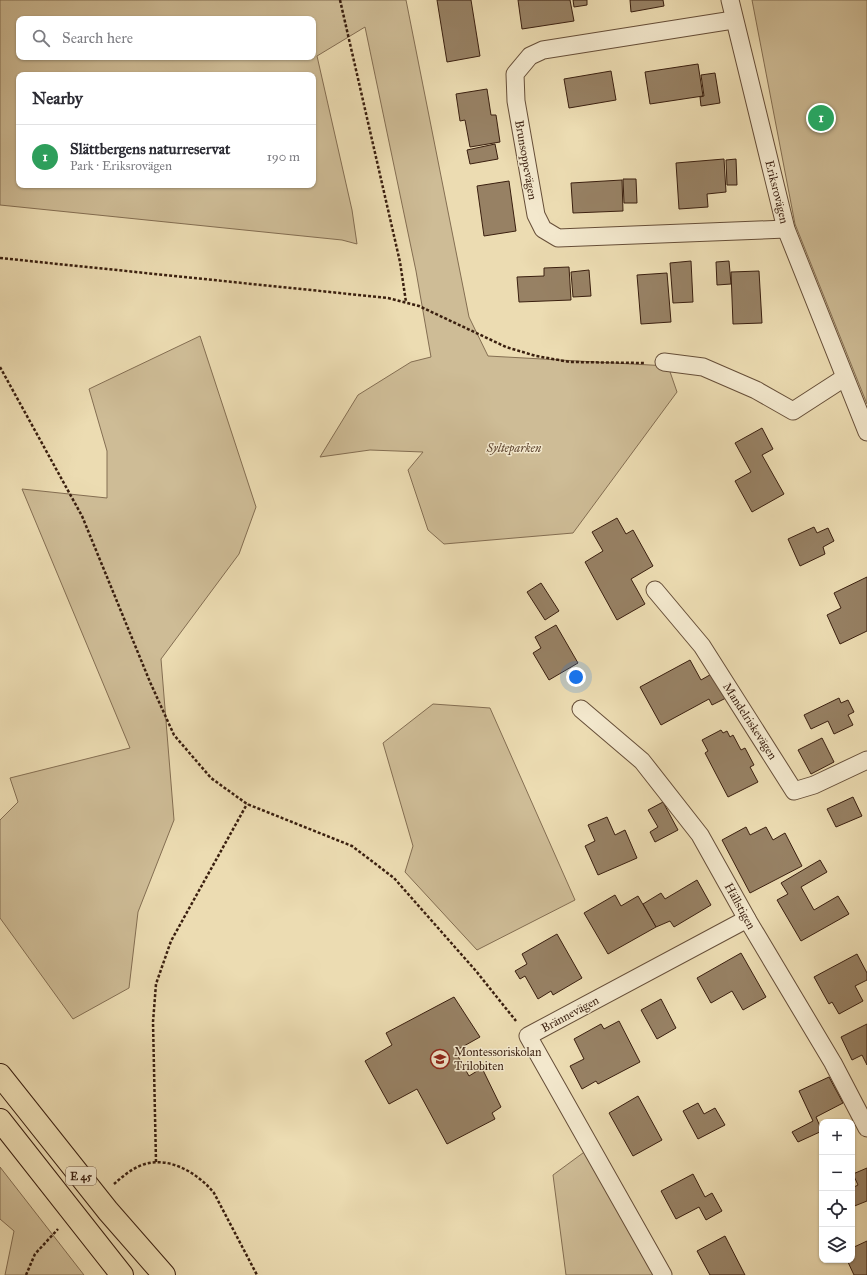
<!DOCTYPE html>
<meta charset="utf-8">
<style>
:root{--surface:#fff;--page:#f7f7f7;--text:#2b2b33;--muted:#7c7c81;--line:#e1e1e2;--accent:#8f2418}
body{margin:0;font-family:"IM FELL Great Primer",serif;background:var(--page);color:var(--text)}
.controls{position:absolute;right:12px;bottom:12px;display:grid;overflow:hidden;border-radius:8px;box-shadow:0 1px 3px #0004}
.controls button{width:36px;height:36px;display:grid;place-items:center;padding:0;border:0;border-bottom:1px solid var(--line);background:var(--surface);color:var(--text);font:20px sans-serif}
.you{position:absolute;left:576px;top:677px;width:14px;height:14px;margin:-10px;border:3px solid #fff;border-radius:50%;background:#1a73e8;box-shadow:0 0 0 6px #1a73e833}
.badge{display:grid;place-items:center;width:26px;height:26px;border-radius:50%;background:var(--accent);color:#fff;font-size:13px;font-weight:700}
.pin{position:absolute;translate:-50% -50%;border:2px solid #fff;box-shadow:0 1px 4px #0006}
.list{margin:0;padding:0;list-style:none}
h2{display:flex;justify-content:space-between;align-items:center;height:52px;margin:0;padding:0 16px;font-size:17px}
h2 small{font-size:13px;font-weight:400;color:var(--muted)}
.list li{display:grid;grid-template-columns:26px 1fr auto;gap:12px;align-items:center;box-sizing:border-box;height:64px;padding:0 16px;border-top:1px solid var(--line)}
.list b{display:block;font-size:15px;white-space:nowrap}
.list p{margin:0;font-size:13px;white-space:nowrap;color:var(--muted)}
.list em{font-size:13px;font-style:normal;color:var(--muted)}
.icon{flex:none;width:22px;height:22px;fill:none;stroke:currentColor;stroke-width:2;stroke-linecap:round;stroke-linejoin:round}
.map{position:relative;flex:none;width:867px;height:1275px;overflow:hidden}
.search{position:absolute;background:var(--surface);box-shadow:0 1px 3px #0004;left:16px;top:16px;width:300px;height:44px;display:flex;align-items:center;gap:10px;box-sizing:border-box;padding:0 14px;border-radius:8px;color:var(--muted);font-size:15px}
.panel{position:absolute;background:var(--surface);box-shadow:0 1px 3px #0004;left:16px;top:72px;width:300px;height:116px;border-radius:8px}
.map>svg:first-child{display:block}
.green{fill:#cebc96;stroke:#846e52;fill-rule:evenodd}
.building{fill:#978164;stroke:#3a1f0f}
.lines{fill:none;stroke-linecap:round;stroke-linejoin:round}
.minor-casing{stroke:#664e38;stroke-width:19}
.trunk-casing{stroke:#3a1f0f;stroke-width:24}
.path{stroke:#3a1f0f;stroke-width:2.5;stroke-dasharray:3 2;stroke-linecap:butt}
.minor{stroke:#f3e8cd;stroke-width:17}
.trunk{stroke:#ecdcb2;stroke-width:22}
.labels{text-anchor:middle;stroke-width:3;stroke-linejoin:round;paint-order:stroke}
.shield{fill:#f3e8cd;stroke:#725b48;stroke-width:1}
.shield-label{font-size:11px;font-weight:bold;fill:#3a1f0f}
.street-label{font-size:12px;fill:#3a1f0f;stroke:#f3e8cd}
.park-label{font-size:12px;font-style:italic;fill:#5f4631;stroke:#f3e8cd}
.poi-label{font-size:12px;fill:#3a1f0f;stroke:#f3e8cd;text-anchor:start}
</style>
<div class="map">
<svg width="867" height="1275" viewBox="0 0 867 1275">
<rect width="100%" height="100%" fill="#ecdcb2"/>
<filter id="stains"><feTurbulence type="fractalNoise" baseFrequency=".005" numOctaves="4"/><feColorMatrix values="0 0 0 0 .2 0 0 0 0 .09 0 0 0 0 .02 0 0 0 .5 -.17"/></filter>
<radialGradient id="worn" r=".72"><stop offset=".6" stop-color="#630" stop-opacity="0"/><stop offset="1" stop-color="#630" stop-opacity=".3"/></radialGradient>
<g class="green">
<path d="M 0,0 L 406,0 L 469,317 L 488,356 L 668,366 L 677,392 L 573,533 L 444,544 L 428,530 L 408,470 L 423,452 L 370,450 L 320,457 L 358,395 L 411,362 L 431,357 L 416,271 L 365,27 L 317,56 L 352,210 L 357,244 L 342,240 L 0,205 ZM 19,19 L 313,19 L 313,57 L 19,57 ZM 19,75 L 313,75 L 313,185 L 19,185 Z"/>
<path d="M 752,0 L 867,0 L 867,404 L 795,224 Z"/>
<path d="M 200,336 L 256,507 L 239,554 L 161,659 L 174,820 L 138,912 L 129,988 L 73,1019 L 0,918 L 0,820 L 18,802 L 10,778 L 130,748 L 22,489 L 107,498 L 107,451 L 89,389 Z"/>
<path d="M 433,704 L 490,708 L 575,900 L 477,950 L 405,872 L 413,846 L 383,743 Z"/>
<path d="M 587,1150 L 656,1275 L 566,1275 L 553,1175 Z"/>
<path d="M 0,1167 L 84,1275 L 5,1275 L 14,1231 L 0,1219 Z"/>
</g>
<g class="building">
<path d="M 437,0 L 471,0 L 480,56 L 447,62 Z"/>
<path d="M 518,0 L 570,0 L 574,21 L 522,29 Z"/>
<path d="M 573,0 L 587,0 L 587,5 L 574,7 Z"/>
<path d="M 630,0 L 663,0 L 664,6 L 631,12 Z"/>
<path d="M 698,64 L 703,96 L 650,104 L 645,72 Z"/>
<path d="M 611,71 L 616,100 L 569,108 L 564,79 Z"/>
<path d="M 715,73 L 720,103 L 701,106 L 700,97 L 704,96 L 701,75 Z"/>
<path d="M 487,89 L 491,115 L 496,115 L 500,142 L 470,147 L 465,120 L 460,121 L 456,94 Z"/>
<path d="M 495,144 L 498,159 L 470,164 L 467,150 Z"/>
<path d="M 724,159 L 726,192 L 707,194 L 708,207 L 679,209 L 676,163 Z"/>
<path d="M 736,159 L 737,185 L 727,185 L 726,160 Z"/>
<path d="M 623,179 L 636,179 L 637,203 L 624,203 Z"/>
<path d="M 622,180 L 623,211 L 573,213 L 571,183 Z"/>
<path d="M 509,181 L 516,231 L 484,236 L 477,186 Z"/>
<path d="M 691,261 L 693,302 L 673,303 L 670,263 Z"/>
<path d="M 729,261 L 731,284 L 717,285 L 716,262 Z"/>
<path d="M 569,267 L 571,300 L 519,302 L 517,277 L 544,276 L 544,268 Z"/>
<path d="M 589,270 L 591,296 L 573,297 L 571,272 Z"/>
<path d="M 759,271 L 762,323 L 733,324 L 731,272 Z"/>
<path d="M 667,273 L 671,322 L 641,324 L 637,275 Z"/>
<path d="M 762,428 L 773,449 L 762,455 L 784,494 L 752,512 L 735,481 L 751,472 L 735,443 Z"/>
<path d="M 617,518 L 626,534 L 633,530 L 653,566 L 631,579 L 645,604 L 617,620 L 585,562 L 603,551 L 592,532 Z"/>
<path d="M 814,527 L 817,533 L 828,528 L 834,541 L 823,547 L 825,554 L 800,566 L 788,539 Z"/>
<path d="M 867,577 L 867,631 L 840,644 L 827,615 L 841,608 L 834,593 Z"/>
<path d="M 541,583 L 559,611 L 545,620 L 527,592 Z"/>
<path d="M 556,625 L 578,663 L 549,680 L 533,653 L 541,648 L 535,637 Z"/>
<path d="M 690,660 L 701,680 L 715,672 L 728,697 L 712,705 L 709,699 L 661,725 L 640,687 Z"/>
<path d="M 839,698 L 841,703 L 848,700 L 854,712 L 848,715 L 853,725 L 834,734 L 828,721 L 811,729 L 804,715 Z"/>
<path d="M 721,730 L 723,733 L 727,731 L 730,737 L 733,735 L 741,750 L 745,748 L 754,765 L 750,767 L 758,782 L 728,797 L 705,753 L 708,751 L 702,740 Z"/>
<path d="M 822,738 L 834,762 L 811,774 L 798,750 Z"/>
<path d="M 853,797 L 862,816 L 836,827 L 827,809 Z"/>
<path d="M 663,802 L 678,830 L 655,842 L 650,832 L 658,827 L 648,810 Z"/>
<path d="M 607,817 L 615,835 L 625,830 L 637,858 L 598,875 L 585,846 L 595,841 L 588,825 Z"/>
<path d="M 746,827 L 750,835 L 766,827 L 773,840 L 785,833 L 802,866 L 750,893 L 722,840 Z"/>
<path d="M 820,860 L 827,872 L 801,887 L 814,910 L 838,896 L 849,914 L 801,941 L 777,900 L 788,894 L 781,883 Z"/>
<path d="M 697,880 L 711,905 L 674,927 L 670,921 L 656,927 L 643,904 L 661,893 L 665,899 Z"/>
<path d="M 615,895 L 621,906 L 638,896 L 656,927 L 608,954 L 584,913 Z"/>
<path d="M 557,934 L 582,978 L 553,995 L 551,991 L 538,999 L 525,976 L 520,979 L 515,971 L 527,964 L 522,954 Z"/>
<path d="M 741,953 L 766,997 L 743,1010 L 732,991 L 711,1003 L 697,978 Z"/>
<path d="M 857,954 L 867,973 L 867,980 L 855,986 L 863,1001 L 839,1014 L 832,1002 L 829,1004 L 814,977 Z"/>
<path d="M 454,997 L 480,1037 L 455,1051 L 469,1076 L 482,1068 L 501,1107 L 492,1113 L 495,1119 L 447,1144 L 417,1089 L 389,1104 L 365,1061 L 392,1045 L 386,1033 Z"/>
<path d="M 661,999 L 676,1028 L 657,1039 L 641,1010 Z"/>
<path d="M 619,1021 L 640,1062 L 598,1084 L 596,1081 L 582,1089 L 570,1066 L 584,1059 L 574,1039 L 601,1024 L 604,1029 Z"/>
<path d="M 867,1024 L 867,1065 L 862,1055 L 852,1060 L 841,1037 Z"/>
<path d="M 829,1077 L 843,1103 L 816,1117 L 822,1131 L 798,1142 L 792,1132 L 813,1121 L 799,1091 Z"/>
<path d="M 638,1096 L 662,1140 L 633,1156 L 609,1113 Z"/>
<path d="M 698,1103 L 704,1114 L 715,1108 L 725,1125 L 698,1139 L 683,1111 Z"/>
<path d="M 867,1168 L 867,1201 L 852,1207 L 852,1188 L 858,1185 L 853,1174 Z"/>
<path d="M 693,1174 L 705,1197 L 712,1193 L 722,1211 L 706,1220 L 699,1207 L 676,1219 L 661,1191 Z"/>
<path d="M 725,1236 L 745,1275 L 710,1275 L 697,1251 Z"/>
<path d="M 867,1241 L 867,1275 L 854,1275 L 847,1260 L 852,1260 L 852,1248 Z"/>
</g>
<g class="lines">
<defs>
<g id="minor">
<path d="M 730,0 L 786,229 L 867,432"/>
<path d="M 733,20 L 543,50 L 530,56 L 515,74 L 516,101 L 536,215 L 543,229 L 558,238 L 786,229"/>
<path d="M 664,362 L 703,367 L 756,390 L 793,411 L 844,378"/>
<path d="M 655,590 L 702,646 L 794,791 L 814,785 L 867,760"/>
<path d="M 581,709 L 642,761 L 700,835 L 747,919 L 833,1063 L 867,1128"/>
<path d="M 663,1275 L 528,1036 L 747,919"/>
</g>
<g id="trunk">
<path d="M 0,1075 L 108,1211 L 164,1275"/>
<path d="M 0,1120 L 122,1275"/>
</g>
</defs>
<use href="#minor" class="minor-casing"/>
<use href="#trunk" class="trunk-casing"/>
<g class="path">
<path d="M 340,0 L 400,262 L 406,302"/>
<path d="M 0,258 L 388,298 L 419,306 L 506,347 L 536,356 L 570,362 L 645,363"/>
<path d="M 0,367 L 82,516 L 150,682 L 174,735 L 211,778 L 247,804 L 352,846 L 394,878 L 476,971 L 516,1021"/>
<path d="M 156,1162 L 153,1022 L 156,984 L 171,941 L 247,804"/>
<path d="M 114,1184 C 122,1177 131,1169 142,1165 C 168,1155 198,1173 214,1193 L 257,1275"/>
<path d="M 26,1275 L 35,1254 L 58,1229"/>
</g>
<use href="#minor" class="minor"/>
<use href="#trunk" class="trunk"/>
</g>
<defs>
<symbol id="school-ring" viewBox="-11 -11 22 22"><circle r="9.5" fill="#f3e8cd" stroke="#8f2418" stroke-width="1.5"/><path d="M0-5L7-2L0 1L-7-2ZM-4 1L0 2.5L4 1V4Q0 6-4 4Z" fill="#8f2418"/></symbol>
</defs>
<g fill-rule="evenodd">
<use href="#school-ring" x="429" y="1048" width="22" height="22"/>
</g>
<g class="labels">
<rect class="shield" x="66" y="1167" width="30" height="18" rx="3"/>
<g class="shield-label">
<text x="81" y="1180">E 45</text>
</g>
<g class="street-label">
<text transform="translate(526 160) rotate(80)" y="4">Brunsoppevägen</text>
<text transform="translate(777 192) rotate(76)" y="4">Eriksrovägen</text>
<text transform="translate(750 721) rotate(57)" y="4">Mandelriskevägen</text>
<text transform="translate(740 906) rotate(61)" y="4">Hällstigen</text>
<text transform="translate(570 1014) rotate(-28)" y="4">Brännevägen</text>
</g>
<g class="park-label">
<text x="514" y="452">Sylteparken</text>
</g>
<g class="poi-label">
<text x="454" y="1056">Montessoriskolan<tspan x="454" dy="14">Trilobiten</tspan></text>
</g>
</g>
<rect width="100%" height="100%" filter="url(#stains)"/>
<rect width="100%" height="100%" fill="url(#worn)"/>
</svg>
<div class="controls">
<button>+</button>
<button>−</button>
<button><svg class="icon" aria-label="locate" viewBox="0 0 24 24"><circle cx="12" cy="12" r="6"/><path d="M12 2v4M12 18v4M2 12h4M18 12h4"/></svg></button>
<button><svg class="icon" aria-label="layers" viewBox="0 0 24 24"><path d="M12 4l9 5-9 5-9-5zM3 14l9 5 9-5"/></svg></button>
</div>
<div class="you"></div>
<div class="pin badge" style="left:821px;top:118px;background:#2e9e5b">1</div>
<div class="search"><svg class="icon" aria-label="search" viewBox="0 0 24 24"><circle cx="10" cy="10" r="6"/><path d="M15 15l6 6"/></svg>Search here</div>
<section class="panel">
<h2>Nearby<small></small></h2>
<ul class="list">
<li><span class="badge" style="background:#2e9e5b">1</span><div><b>Slättbergens naturreservat</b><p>Park · Eriksrovägen</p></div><em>190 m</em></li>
</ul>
</section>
</div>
